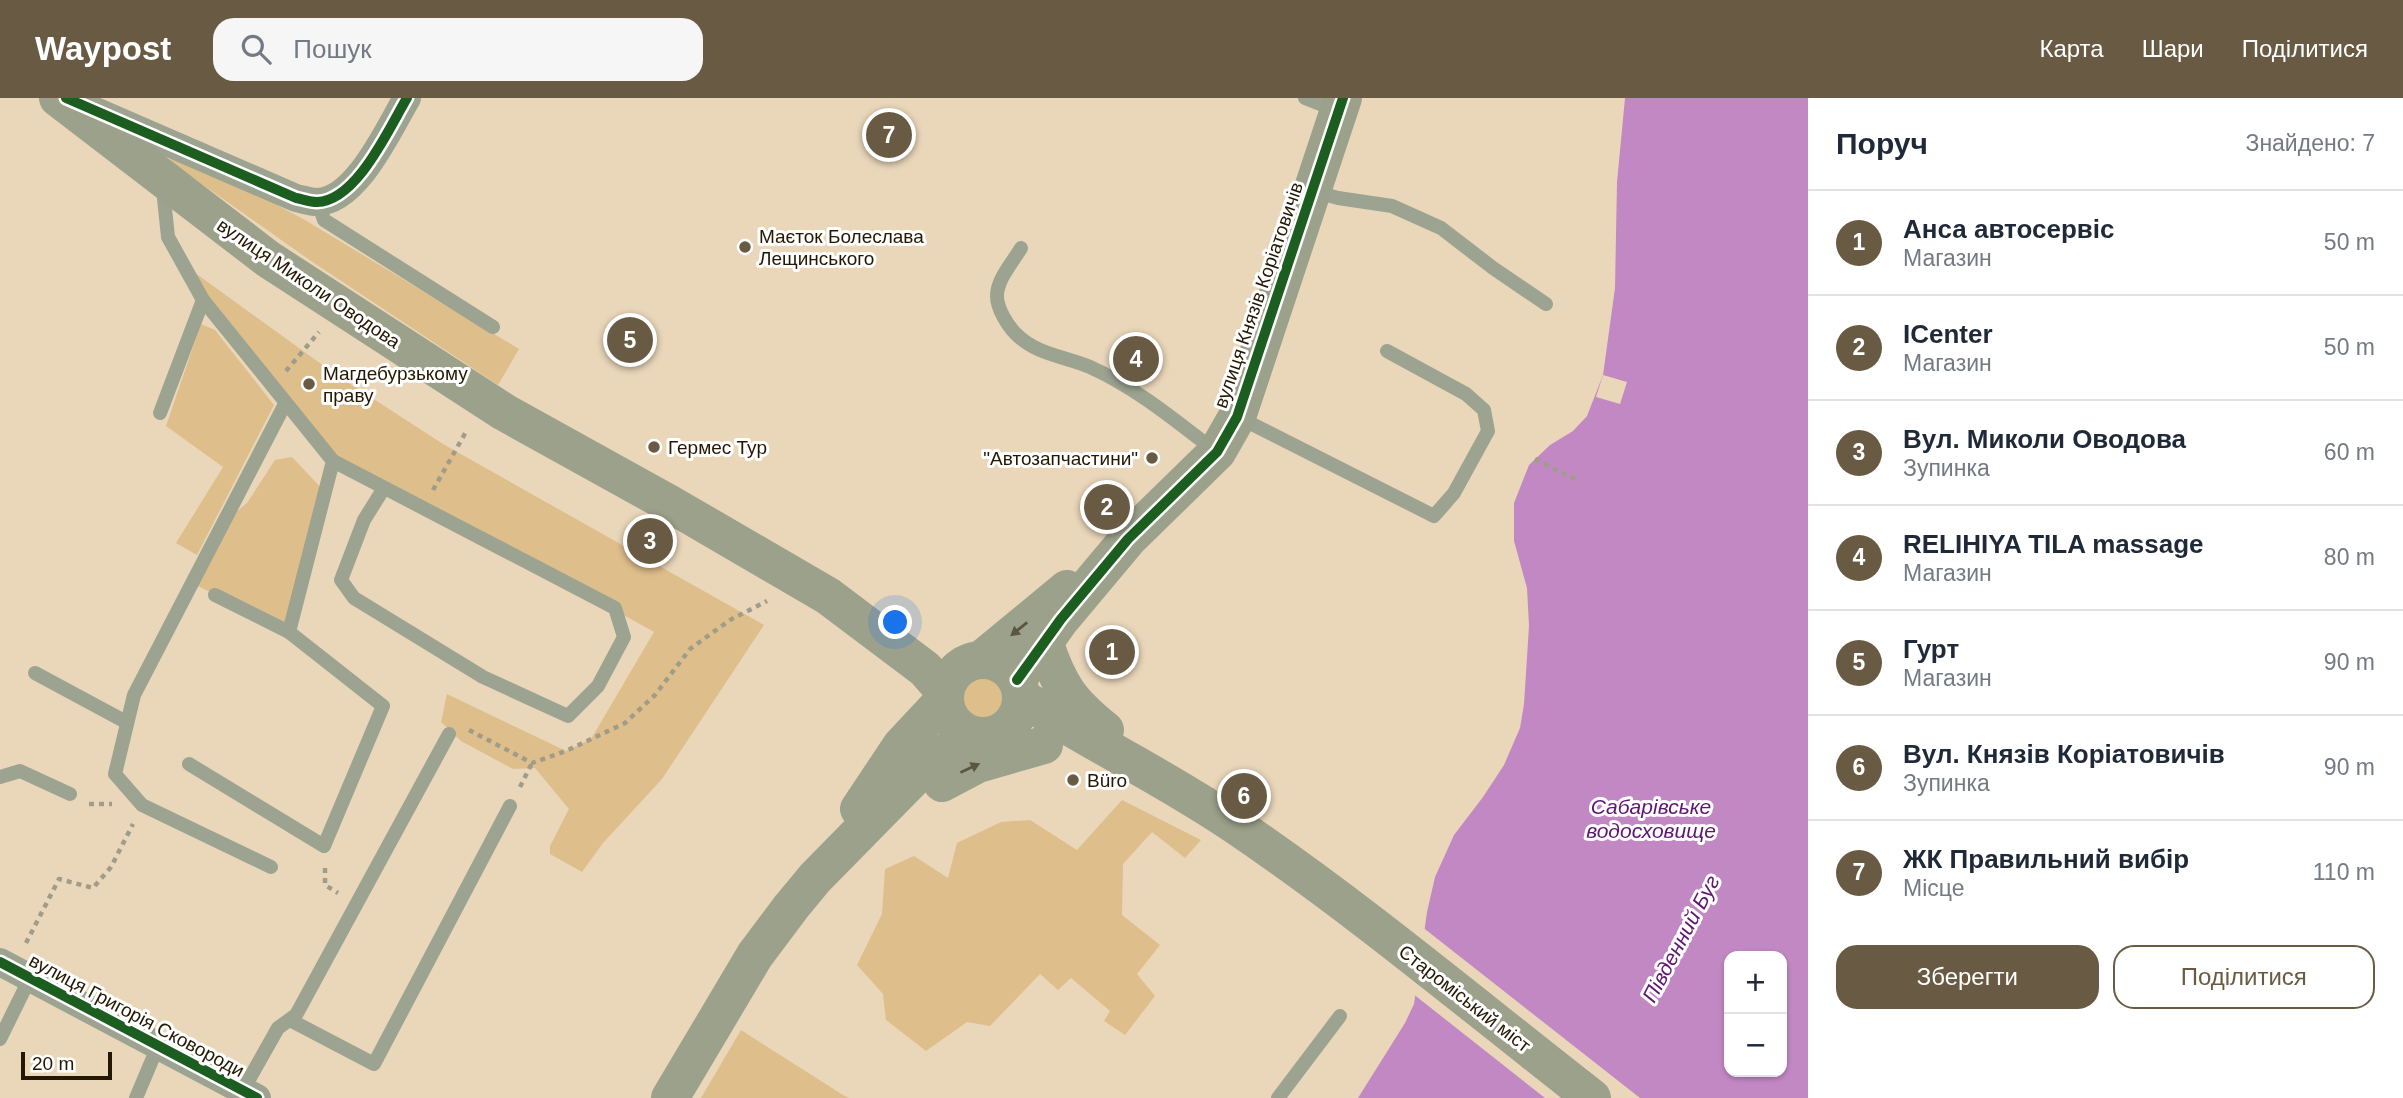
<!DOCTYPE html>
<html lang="uk">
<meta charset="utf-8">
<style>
:root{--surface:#fff;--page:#f6f6f7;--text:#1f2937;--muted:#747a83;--line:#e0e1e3;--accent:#695b43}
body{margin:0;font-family:Arial,sans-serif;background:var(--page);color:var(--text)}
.controls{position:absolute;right:21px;bottom:21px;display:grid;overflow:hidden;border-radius:14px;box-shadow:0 2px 5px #0004}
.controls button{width:63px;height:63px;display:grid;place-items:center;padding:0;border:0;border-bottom:2px solid var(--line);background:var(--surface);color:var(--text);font:35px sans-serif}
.scale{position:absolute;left:21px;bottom:18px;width:91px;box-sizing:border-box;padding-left:7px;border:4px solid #241803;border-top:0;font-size:19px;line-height:24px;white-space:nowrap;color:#241803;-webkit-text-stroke:5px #fff;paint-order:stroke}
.you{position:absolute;left:896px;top:525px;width:24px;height:24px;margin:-18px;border:5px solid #fff;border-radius:50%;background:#1a73e8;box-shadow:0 0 0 10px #1a73e833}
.badge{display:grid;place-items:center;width:46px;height:46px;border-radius:50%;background:var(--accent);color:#fff;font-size:23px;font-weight:700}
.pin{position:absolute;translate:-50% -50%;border:4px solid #fff;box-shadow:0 2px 7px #0006}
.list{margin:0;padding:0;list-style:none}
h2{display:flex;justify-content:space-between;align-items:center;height:91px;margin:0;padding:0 28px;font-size:30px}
h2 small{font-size:23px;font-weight:400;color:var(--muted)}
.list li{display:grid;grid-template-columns:46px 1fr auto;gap:21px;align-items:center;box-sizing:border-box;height:105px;padding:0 28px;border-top:2px solid var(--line)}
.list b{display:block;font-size:26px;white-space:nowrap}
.list p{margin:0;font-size:23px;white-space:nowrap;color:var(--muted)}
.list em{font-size:23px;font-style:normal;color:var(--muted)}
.actions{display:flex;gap:14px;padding:21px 28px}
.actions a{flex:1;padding:16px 0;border:2px solid var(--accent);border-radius:21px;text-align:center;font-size:24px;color:var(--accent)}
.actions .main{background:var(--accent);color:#fff}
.icon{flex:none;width:38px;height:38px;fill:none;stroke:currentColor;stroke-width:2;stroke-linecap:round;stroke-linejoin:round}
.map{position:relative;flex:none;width:1808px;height:1000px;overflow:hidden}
header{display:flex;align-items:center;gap:42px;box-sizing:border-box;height:98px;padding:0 35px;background:var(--accent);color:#fff}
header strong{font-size:33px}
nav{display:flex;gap:38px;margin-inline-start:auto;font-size:24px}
.search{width:490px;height:63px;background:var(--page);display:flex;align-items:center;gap:18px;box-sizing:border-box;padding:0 24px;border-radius:21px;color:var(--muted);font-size:26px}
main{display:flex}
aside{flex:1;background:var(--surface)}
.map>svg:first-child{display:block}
.green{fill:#debe8b}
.water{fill:#c288c4;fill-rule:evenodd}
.pier{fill:#ead7ba}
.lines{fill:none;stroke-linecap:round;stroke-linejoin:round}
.path{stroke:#9f9d8a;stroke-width:4.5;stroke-dasharray:5 5;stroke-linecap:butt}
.lane{stroke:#9ca391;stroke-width:14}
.street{stroke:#9ca391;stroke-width:28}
.secondary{stroke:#9ca18b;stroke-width:38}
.cycleway-casing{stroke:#fff;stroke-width:15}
.cycleway{stroke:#1b5e20;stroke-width:10}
.oneway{fill:#5a5640}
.poi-dot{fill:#695b43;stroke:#fff;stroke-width:2.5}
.labels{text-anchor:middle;stroke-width:6;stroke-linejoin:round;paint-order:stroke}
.poi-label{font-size:19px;fill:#241803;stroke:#fff;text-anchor:start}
.street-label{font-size:19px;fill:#241803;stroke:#fff}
.water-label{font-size:21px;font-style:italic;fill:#5e1671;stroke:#fff}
</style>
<header>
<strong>Waypost</strong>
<div class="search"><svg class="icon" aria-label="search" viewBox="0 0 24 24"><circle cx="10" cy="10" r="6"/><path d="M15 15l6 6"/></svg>Пошук</div>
<nav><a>Карта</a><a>Шари</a><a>Поділитися</a></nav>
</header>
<main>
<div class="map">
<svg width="1808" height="1000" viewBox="0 0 1808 1000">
<rect width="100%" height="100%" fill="#ead7ba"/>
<g class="green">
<path d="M 181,59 L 210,71 L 305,122 L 519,251 L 498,287 L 311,163 L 168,62 Z"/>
<path d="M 198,177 L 335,276 L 443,346 L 764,527 L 662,681 L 603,745 L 582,774 L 550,756 L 550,748 L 569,711 L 535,670 L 513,671 L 461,643 L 441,624 L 447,596 L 566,653 L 591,641 L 654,534 L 431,409 L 333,363 L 192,182 Z"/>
<path d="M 201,226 L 215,232 L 274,307 L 197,457 L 176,445 L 223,369 L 166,328 Z"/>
<path d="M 292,359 L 325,394 L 289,534 L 192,485 L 224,424 L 247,405 L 275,362 Z"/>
<circle cx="983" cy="601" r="24"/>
<path d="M 1122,702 L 1201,742 L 1185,760 L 1152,734 L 1123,766 L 1122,817 L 1160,847 L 1137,876 L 1155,898 L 1125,937 L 1104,923 L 1110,913 L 1071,880 L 1058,892 L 1040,876 L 990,928 L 967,924 L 926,953 L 886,922 L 883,896 L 857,867 L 882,816 L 885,771 L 914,758 L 948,780 L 957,745 L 1001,724 L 1030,722 L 1077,752 Z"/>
<path d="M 741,932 L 843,997 L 849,1000 L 701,1000 Z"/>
</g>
<path class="water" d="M 1625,0 L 1808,0 L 1808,1000 L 1358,1000 L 1405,925 L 1414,906 L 1427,814 L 1435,779 L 1454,737 L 1483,699 L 1504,667 L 1520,630 L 1524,606 L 1529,528 L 1527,490 L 1514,443 L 1514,405 L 1529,367 L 1550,347 L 1573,333 L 1587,318 L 1603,277 L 1615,190 L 1617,84 ZM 1729,858 L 1782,858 L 1782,974 L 1729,974 Z"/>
<g class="pier">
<path d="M 1603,277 L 1627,284 L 1620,306 L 1596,299 Z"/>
<path d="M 1421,828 L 1640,1000 L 1545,1000 L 1412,895 Z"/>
</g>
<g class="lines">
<g class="path">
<path d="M 286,273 L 319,234"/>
<path d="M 1535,361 L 1579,383"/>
<path d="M 433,392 L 467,332"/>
<path d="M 469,632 L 532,665 L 566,653 L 625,625 L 655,597 L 690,551 L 730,522 L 767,503"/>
<path d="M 520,689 L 532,665"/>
<path d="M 89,706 L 112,706"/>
<path d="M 325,770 L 325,787 L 338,795"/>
<path d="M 26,845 L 59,781 L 93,790 L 111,769 L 133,726"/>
</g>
<g class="lane">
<path d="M 1305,0 L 1338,13"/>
<path d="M 174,91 L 164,101 L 168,139 L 203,202 L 333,363 L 289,534 L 383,608 L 324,748 L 189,666"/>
<path d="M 1313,93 L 1338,100 L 1392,108 L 1441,130 L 1493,170 L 1546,206"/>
<path d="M 318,104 L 324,122 L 493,229"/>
<path d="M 1021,150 C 1013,164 997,181 997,198 C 997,211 1008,228 1016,236 C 1037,257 1064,258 1090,269 C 1135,289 1176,323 1215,353"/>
<path d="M 160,315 L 203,202"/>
<path d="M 1238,319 L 1434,418 L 1454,395 L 1488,333 L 1484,312 L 1466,296 L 1387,253"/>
<path d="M 333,363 L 615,510 L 624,539 L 598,588 L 568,618 L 483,579 L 354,500 L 341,482 L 364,422 L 384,390"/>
<path d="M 215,497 L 289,534"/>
<path d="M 35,575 L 126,624"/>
<path d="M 0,679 L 20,673 L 70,696"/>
<path d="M 271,769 L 142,707 L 115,676 L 134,597 L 285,306"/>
<path d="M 290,922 L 374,966 L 510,708"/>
<path d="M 0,941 L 30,880"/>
<path d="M 243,992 L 278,930 L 296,917 L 449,636"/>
<path d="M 136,1000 L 158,948"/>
<path d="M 1278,1000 L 1340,918"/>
</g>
<g class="street">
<path d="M 86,9 L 296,100 C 302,101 310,104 317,104 C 357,103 389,30 407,0"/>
<path d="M 0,864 L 257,1000"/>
</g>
<g class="secondary">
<path d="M 58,0 L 268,161 L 504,314 L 670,406 L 828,498 L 925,571 L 945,594"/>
<path d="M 1045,546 C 1059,588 1070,604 1105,632"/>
<circle cx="983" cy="600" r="38"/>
<path d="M 981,562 L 1067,491"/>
<path d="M 1017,582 L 1061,521 L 1128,441 L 1217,354 L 1237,319 L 1343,0"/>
<path d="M 1021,599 C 1090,644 1166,680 1235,727 C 1359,811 1474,908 1592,1000"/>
<path d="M 942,685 L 978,666 L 1044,647"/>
<path d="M 859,711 L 901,648 L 944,602"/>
<path d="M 670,1000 L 755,857 L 791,809 L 815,780 L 927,666 L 943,655 L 979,639"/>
</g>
<defs>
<g id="cycleway">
<path d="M 66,0 L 296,100 C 302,101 310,104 317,104 C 357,103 389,30 407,0"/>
<path d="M 1017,582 L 1061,521 L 1128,441 L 1217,354 L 1237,319 L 1343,0"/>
<path d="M 0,864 L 257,1000"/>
</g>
</defs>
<use href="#cycleway" class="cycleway-casing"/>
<use href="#cycleway" class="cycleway"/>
</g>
<defs><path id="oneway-solid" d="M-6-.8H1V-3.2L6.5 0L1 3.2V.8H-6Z" transform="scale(1.75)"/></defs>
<g class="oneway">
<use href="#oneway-solid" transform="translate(1019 531) rotate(141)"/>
<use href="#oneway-solid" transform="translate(970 670) rotate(-25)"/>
</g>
<g class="poi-dot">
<circle cx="745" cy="149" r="7"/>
<circle cx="309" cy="286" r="7"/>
<circle cx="654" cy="349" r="7"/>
<circle cx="1152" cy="360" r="7"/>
<circle cx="1073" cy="682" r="7"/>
</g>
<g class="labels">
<g class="poi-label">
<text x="759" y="145">Маєток Болеслава<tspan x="759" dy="22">Лещинського</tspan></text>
<text x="323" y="282">Магдебурзькому<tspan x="323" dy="22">праву</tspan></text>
<text x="668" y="356">Гермес Тур</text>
<text x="1138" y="367" text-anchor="end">"Автозапчастини"</text>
<text x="1087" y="689">Büro</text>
</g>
<g class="street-label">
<text transform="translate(309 185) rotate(34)" y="7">вулиця Миколи Оводова</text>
<text transform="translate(1258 197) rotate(-71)" y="7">вулиця Князів Коріатовичів</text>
<text transform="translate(1465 900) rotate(38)" y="7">Староміський міст</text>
<text transform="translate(137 917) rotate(28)" y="7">вулиця Григорія Сковороди</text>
</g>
<g class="water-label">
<text x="1651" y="716">Сабарівське<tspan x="1651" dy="24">водосховище</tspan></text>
<text transform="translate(1681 841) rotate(-62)" y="7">Південний Буг</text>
</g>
</g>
</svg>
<div class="controls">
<button>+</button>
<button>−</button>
</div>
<div class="scale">20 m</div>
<div class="you"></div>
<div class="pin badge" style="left:1112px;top:554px">1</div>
<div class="pin badge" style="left:1107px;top:409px">2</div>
<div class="pin badge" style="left:650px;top:443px">3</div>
<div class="pin badge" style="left:1136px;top:261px">4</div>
<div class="pin badge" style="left:630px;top:242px">5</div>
<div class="pin badge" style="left:1244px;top:698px">6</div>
<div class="pin badge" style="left:889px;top:37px">7</div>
</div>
<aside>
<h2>Поруч<small>Знайдено: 7</small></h2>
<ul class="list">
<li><span class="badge">1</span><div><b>Анса автосервіс</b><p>Магазин</p></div><em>50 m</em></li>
<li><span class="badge">2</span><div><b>ICenter</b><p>Магазин</p></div><em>50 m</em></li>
<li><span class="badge">3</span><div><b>Вул. Миколи Оводова</b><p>Зупинка</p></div><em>60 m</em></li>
<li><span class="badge">4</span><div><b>RELIHIYA TILA massage</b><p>Магазин</p></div><em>80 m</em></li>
<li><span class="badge">5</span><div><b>Гурт</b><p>Магазин</p></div><em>90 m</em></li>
<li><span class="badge">6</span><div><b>Вул. Князів Коріатовичів</b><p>Зупинка</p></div><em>90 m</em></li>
<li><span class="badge">7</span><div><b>ЖК Правильний вибір</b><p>Місце</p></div><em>110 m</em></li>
</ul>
<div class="actions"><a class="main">Зберегти</a><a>Поділитися</a></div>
</aside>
</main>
